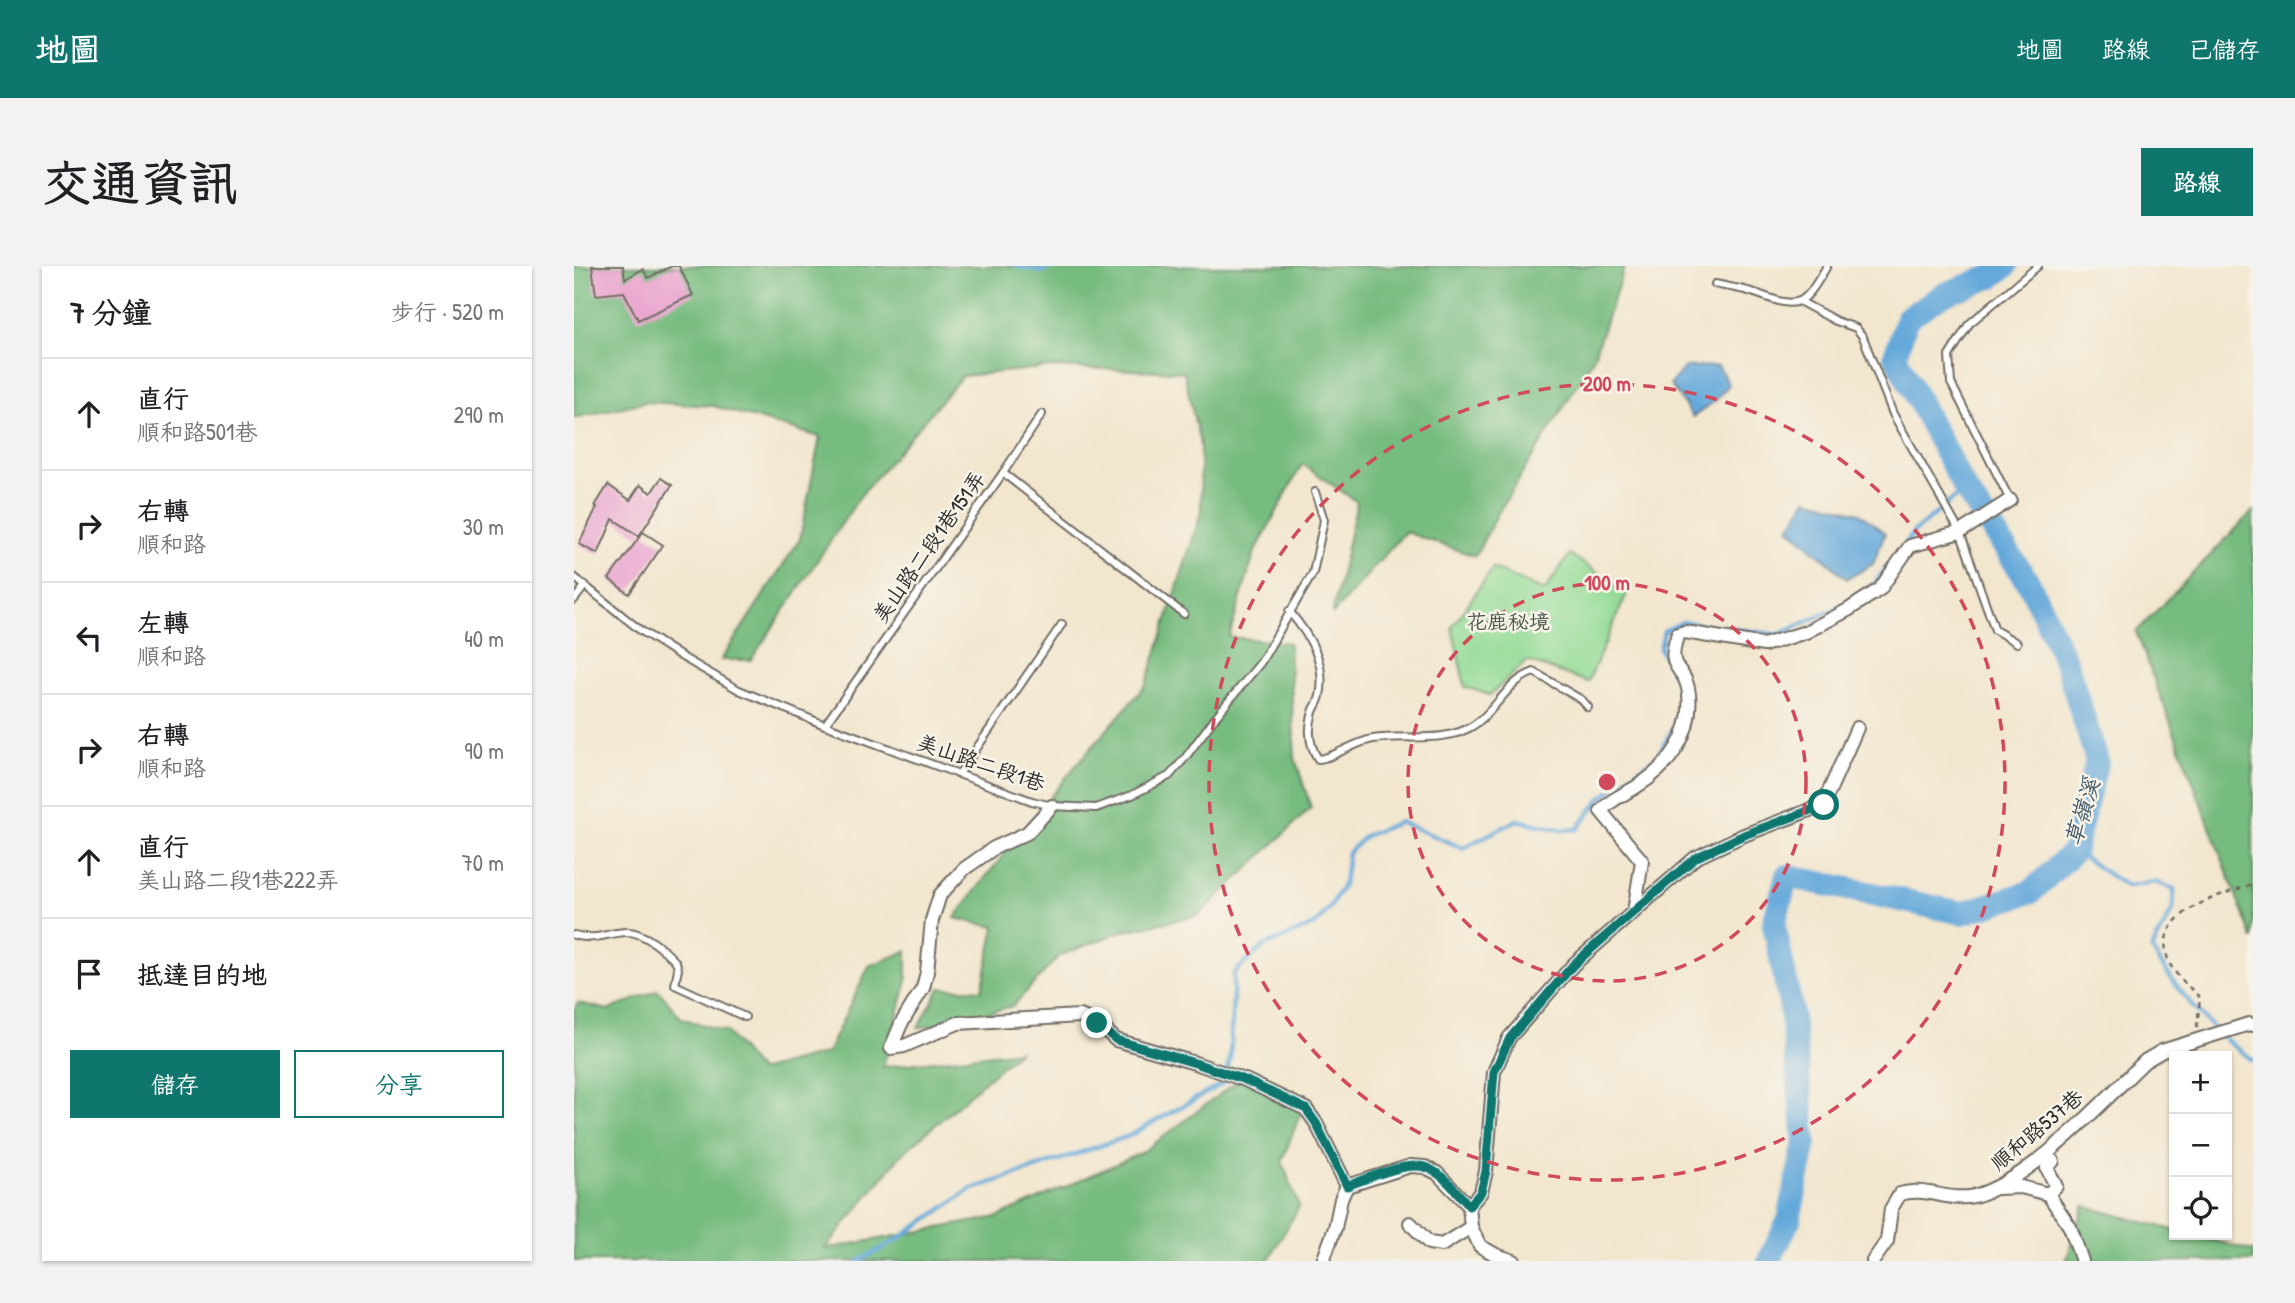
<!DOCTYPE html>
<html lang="zh-TW">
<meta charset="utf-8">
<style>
:root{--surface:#fff;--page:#f2f2f2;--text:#202124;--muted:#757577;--line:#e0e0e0;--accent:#0f766e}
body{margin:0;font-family:"Patrick Hand","LXGW WenKai TC",sans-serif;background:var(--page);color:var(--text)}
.controls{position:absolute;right:21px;bottom:21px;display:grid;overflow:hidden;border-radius:0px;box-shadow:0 2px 5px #0004}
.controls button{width:63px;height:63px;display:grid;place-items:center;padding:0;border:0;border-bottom:2px solid var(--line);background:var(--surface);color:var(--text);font:35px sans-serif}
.stop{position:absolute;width:21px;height:21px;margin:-16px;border:5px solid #0f766e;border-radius:50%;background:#fff}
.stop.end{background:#0f766e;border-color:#fff;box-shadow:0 2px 7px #0008}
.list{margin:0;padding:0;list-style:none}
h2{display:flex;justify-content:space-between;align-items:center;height:91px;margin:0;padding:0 28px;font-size:30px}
h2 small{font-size:23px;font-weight:400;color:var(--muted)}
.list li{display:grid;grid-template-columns:46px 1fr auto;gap:21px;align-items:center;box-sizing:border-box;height:112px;padding:0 28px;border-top:2px solid var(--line)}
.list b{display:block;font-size:26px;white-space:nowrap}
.list p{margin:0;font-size:23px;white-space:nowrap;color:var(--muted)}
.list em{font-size:23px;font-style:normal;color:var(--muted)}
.actions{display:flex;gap:14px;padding:21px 28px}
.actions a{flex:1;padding:16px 0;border:2px solid var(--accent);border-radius:0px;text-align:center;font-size:24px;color:var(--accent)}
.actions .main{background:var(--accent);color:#fff}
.icon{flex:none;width:38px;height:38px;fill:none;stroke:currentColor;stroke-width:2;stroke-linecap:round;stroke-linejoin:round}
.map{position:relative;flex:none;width:1679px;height:995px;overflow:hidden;border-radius:0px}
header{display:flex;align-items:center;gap:42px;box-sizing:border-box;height:98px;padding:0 35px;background:var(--accent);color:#fff}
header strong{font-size:33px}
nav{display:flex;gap:38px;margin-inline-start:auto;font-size:24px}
.intro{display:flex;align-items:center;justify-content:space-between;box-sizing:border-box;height:168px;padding:0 42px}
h1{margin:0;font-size:49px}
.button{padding:18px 32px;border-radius:0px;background:var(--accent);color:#fff;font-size:24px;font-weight:700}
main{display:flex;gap:42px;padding:0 42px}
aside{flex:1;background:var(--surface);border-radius:0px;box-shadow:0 2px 5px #0004}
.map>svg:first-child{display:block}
.green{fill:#93db96;stroke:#5f8360;stroke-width:2}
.forest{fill:#76bb7f;stroke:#507355;stroke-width:2}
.water{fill:#65a9da;stroke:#486a82;stroke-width:2}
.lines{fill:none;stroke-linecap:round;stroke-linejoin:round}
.stream{stroke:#65a9da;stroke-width:4.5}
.river{stroke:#65a9da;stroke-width:24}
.building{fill:#e9a1ce}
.service-casing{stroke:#716c64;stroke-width:10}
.minor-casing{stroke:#716c64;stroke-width:16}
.path{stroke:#716c64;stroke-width:2.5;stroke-dasharray:5 5;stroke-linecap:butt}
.service{stroke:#fff;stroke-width:6}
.minor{stroke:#fff;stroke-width:12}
.route{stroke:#0f766e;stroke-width:9}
.ring{fill:none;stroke:#d1495b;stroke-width:3.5;stroke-dasharray:12 9}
.labels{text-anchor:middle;stroke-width:5;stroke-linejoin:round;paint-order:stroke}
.street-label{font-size:21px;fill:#2b2b2b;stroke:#f7f3e8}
.park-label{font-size:21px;fill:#455746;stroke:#f7f3e8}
.water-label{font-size:23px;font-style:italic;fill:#3f5768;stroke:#f7f3e8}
.centre{fill:#d1495b;stroke:#f7f3e8;stroke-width:3.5}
.ring-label{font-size:21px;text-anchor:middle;font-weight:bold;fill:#d1495b;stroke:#f7f3e8;stroke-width:5;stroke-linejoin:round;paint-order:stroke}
</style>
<header>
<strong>地圖</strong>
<nav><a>地圖</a><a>路線</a><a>已儲存</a></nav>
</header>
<div class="intro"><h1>交通資訊</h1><a class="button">路線</a></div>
<main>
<aside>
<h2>7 分鐘<small>步行 · 520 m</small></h2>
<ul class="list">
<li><svg class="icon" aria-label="ahead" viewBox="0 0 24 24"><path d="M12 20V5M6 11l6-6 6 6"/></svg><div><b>直行</b><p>順和路501巷</p></div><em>290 m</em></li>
<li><svg class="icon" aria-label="right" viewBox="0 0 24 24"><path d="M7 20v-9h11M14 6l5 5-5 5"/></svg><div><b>右轉</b><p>順和路</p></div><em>30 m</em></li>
<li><svg class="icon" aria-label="left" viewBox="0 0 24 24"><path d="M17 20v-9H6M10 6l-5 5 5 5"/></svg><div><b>左轉</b><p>順和路</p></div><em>40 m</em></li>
<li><svg class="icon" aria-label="right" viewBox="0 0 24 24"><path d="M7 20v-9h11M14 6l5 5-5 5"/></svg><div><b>右轉</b><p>順和路</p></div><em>90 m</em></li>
<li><svg class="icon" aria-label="ahead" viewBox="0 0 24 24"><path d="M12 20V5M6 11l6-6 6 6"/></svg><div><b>直行</b><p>美山路二段1巷222弄</p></div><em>70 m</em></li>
<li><svg class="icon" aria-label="arrive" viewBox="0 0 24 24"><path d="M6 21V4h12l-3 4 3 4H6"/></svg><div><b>抵達目的地</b></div></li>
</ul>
<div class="actions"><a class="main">儲存</a><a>分享</a></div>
</aside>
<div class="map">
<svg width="1679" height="995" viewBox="0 0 1679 995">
<rect width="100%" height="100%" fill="#f7f3e8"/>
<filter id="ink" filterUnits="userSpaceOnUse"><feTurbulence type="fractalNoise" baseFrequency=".0143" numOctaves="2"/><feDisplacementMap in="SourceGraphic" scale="14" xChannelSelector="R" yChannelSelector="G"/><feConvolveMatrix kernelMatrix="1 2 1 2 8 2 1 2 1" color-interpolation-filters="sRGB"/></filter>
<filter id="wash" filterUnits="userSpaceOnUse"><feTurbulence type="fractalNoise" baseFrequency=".00686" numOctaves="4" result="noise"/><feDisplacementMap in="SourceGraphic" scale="28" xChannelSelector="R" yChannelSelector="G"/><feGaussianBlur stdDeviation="1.57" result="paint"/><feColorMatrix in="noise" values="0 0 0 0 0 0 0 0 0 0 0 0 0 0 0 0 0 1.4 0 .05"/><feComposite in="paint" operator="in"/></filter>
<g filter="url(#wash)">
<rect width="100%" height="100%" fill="#f2e6ce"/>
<path class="green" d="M 996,288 L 1053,327 L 1014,416 L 953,395 L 916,429 L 891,421 L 878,361 L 919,302 L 970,325 Z"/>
<g class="forest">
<path d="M 0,0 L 1051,0 L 1018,95 L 924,247 L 901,290 L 831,266 L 758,349 L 783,236 L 728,198 L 680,288 L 655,371 L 715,377 L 721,492 L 737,542 L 625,649 L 546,666 L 485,690 L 439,740 L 375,757 L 344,762 L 366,722 L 408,724 L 421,661 L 381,652 L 411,612 L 499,503 L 572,419 L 627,247 L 626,179 L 610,106 L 478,101 L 388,110 L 287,229 L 177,394 L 147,394 L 226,273 L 246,171 L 139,140 L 71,136 L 0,152 Z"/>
<path d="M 1679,245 L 1679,674 L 1562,366 Z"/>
<path d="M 333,685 L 333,715 L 309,801 L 445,785 L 326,890 L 251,983 L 424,951 L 569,886 L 673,808 L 732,833 L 708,895 L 725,941 L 694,995 L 0,995 L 0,745 L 4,737 L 35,744 L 84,724 L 107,752 L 153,766 L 185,805 L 253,787 L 295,700 Z"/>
<path d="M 1510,940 L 1600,964 L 1600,969 L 1619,969 L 1679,985 L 1679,995 L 1492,995 Z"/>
</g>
<g class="water">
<path d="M 1144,100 L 1155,119 L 1142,134 L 1119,151 L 1096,118 L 1111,101 Z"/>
<path d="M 1233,233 L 1285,247 L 1311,267 L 1299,298 L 1273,313 L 1215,262 Z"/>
</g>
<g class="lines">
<g class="stream">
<path d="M 442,0 L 469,6 L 476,0"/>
<path d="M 1331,278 L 1340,266 L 1391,223"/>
<path d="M 1500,585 L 1552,620 L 1581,616 L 1600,623 L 1599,643 L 1578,683 C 1602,724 1639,768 1679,794"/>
<path d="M 285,995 L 321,975 L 396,924 L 555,870 L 648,818 L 656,793 L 660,707 L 690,680 L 742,658 L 757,640 L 770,617 L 774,587 L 791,570 L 826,556 L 889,582 L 943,554 L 989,564 L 1003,563 L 1027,532 L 1083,491 L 1100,460 L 1105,439 L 1102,412 L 1086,383 L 1090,365 L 1109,356 L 1204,369 L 1273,337 L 1301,317 L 1323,288"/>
</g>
<path class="river" d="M 1195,995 L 1215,954 L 1231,876 L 1217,742 L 1200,658 L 1213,610 L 1388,647 L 1457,626 L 1500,585 L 1523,495 L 1493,399 L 1455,317 L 1391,223 L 1321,90 L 1333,52 L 1370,28 L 1417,11 L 1432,0"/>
</g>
<g id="blocks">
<g class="building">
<path d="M 18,0 L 49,0 L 51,13 L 69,3 L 74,12 L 98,0 L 105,0 L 119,29 L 64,54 L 50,26 L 22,29 Z"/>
<path d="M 87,212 L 98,219 L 65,270 L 39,253 L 24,288 L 5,278 L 23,241 L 21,240 L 34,219 L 56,234 L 66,219 L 77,227 Z"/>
<path d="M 69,266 L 89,279 L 55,328 L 35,313 Z"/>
</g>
</g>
</g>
<g filter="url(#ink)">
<use href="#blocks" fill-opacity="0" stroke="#716c64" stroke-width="2"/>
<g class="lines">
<defs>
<g id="service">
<path d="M 1141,18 C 1155,21 1171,23 1184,28 C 1228,45 1230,38 1253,0"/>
<path d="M 1227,36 L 1262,55 L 1282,62 L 1289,71 L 1319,148 L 1386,266 L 1421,364 L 1443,377"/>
<path d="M 429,207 L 468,148"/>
<path d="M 1436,234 L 1377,117 L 1375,90 L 1395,58 L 1464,0"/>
<path d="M 0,311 L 66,364 L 108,391 L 165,424 L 251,459 L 458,535 L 478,540 L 522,542 L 558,529 L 595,510 L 611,492 L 640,453 L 687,396 L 739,307 L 750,254 L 741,226"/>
<path d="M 0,334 L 11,320"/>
<path d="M 715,345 C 736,370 753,397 746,430 C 745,436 741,440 739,446 C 734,462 735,479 744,493 C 758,493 780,476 799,473 C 831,468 872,478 900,459 C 923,444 933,415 960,406 L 1008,434 L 1014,441"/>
<path d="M 251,459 L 429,207 L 610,348"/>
<path d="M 385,508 L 488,358"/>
<path d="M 0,669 C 25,676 35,665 55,666 C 71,667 92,685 102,696 L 104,703 L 101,719 L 171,751"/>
</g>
<g id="minor">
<path d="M 478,540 L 453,567 L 420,582 L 390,603 L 366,629 L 358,654 L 353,706 L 349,722 L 327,758 L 317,782 L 330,780 L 384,757 L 506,750 L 523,757 L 542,774 L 621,797 L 671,814 L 732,843 L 742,857 L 773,920"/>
<path d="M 1060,646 L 1068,595 L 1027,545 C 1037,533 1049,529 1062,521 C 1096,500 1119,468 1115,428 C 1112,398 1090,407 1104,368 L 1111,366 L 1190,379 L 1232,366 L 1274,344 L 1306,323 L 1336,280 L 1386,266 L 1436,234"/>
<path d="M 1424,922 L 1447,921 L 1474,928 L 1482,920 L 1473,902 L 1479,895"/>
<path d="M 1474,928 L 1496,961 L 1508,995"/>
<path d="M 895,940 L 907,926 L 912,905 L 920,806 L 935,772 L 1000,698 L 1121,592 L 1170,569 L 1249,539 L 1283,462"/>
<path d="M 836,957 L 855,977 L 868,979 L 897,961"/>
<path d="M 749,995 L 761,962 L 767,933 L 773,920 L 836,900 L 851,901 L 863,907 L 895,940 L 897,961 L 906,980 L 922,989 L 940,995"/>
<path d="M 1299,995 L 1313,975 L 1317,943 L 1326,928 C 1351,920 1374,936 1400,930 C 1458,914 1527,837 1571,795 L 1588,785 L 1675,758 L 1679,759"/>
</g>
</defs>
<use href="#service" class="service-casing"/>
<use href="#minor" class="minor-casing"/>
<path class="path" d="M 1623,761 L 1626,732 C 1617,722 1604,712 1597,700 C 1594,696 1593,690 1592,685 C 1585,644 1650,628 1679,618"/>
<use href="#service" class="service"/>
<use href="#minor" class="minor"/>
</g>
</g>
<g class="lines" filter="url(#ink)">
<path class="route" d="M 523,757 L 542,774 L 621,797 L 671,814 L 732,843 L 742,857 L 773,920 C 793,913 833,894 854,902 C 870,909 883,926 895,940 L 907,926 L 912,905 L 920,806 L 936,772 L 1000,698 L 1121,592 L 1170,569 L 1250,539"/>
</g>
<g class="ring">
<circle cx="1033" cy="516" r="199"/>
<circle cx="1033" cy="516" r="398"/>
</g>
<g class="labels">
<g class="street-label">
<text transform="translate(355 281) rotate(-55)" y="7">美山路二段1巷151弄</text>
<text transform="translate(407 497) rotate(19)" y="7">美山路二段1巷</text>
<text transform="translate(1463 864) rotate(-40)" y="7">順和路537巷</text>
</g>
<g class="park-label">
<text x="934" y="363">花鹿秘境</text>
</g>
<g class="water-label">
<text transform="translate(1508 546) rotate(-73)" y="8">草嶺溪</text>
</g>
</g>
<circle cx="1033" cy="516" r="10" class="centre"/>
<g class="ring-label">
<text x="1033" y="125">200 m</text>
<text x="1033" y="324">100 m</text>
</g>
</svg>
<div class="controls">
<button>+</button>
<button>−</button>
<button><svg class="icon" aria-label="locate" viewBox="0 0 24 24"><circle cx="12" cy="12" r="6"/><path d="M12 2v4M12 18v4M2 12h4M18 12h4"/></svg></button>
</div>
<div class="stop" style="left:1250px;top:539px"></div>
<div class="stop end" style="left:523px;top:757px"></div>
</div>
</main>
